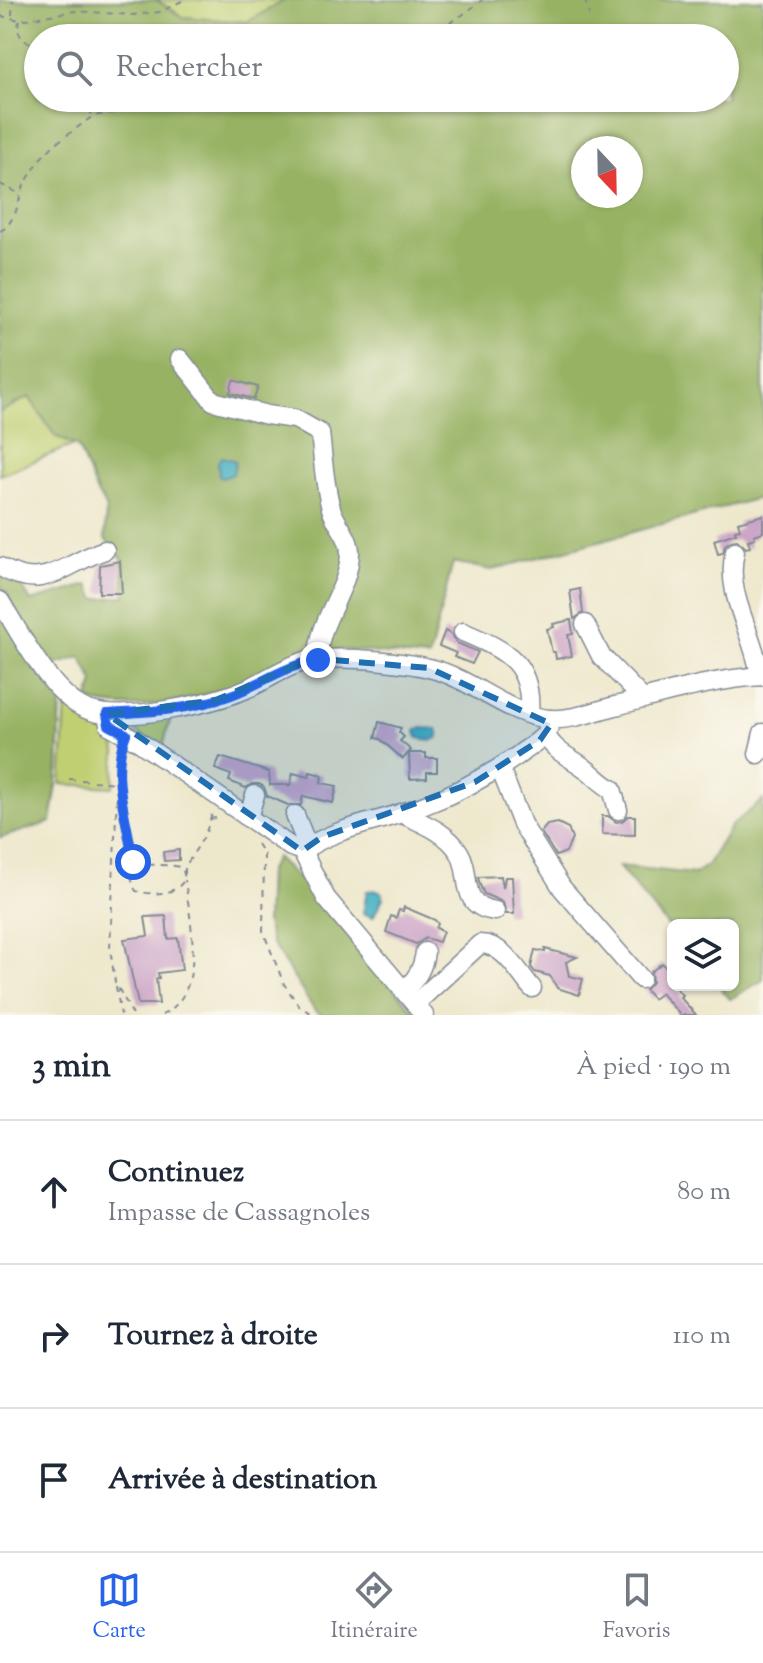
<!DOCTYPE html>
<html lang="fr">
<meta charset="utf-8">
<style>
:root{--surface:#fff;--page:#f2f2f3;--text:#1f2937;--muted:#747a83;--line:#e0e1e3;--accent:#2563eb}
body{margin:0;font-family:"Sorts Mill Goudy",serif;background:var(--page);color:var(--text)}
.controls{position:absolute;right:24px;bottom:24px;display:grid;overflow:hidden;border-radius:12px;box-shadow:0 2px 6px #0004}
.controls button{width:72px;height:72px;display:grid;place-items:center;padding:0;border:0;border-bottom:2px solid var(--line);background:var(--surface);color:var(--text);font:40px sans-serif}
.compass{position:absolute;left:571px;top:136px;width:72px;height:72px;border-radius:50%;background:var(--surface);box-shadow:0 2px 6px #0004;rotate:158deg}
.stop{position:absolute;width:24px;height:24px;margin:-18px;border:6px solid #2563eb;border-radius:50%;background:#fff}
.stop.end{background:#2563eb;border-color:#fff;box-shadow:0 2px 8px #0008}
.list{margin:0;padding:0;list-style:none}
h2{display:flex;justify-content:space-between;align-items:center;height:104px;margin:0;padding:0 32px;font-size:34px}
h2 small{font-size:26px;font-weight:400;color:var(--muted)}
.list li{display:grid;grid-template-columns:52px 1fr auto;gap:24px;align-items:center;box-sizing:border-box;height:144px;padding:0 32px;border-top:2px solid var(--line)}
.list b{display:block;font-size:30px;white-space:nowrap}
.list p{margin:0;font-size:26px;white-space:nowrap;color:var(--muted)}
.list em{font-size:26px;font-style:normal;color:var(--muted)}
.icon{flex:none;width:44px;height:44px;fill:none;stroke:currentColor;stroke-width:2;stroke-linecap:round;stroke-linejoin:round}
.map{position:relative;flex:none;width:763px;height:1015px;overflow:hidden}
.search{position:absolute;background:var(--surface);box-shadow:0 2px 6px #0004;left:24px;right:24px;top:24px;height:88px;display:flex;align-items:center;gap:20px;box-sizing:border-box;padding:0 28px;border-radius:44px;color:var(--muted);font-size:30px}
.sheet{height:536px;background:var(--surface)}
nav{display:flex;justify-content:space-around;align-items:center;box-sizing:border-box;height:112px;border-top:2px solid var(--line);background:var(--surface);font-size:22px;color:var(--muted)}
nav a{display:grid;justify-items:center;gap:4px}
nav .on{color:var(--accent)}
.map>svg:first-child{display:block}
.green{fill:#bfcf71;stroke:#6d7f68;stroke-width:2}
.forest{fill:#97b263;stroke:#597060;stroke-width:2;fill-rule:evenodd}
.water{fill:#43afc1;stroke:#2f6f90;stroke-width:2}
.building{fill:#cca5c8}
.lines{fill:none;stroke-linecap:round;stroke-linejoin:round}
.minor-casing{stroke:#848b94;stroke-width:21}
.path{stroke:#848b94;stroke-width:2;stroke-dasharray:6 6;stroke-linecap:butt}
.minor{stroke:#fff;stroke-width:18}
.route{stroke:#2563eb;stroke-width:10}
.marked{fill:#1f6fb2;fill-opacity:0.2;stroke:#1f6fb2;stroke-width:6;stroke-dasharray:16 10;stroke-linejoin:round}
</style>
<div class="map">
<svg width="763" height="1015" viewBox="0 0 763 1015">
<rect width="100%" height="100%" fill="#fbf7ec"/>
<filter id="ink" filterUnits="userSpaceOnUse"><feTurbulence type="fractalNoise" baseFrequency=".0125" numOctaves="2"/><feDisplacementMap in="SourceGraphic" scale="16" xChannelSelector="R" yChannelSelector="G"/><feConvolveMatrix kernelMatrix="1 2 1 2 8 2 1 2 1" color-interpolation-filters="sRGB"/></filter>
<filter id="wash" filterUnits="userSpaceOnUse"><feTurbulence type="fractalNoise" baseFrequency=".006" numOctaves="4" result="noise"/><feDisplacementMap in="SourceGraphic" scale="32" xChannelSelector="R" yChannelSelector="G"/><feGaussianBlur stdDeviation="1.8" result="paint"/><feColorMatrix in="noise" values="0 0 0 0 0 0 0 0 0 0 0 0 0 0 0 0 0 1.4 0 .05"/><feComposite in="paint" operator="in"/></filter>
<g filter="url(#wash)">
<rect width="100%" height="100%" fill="#ede7cb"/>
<g class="green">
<path d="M 156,0 L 285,0 L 247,22 L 183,17 Z"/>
<path d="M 0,246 L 55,436 L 74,445 L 0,475 Z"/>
<path d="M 66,705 L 95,726 L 114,733 L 116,753 L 113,787 L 61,784 Z"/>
<path d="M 171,716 L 162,750 L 126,724 L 127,722 Z"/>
</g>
<g class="forest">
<path d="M 0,0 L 156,0 L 183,17 L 247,22 L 285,0 L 763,0 L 763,497 L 491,570 L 453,562 L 429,658 C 388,655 340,645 299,653 C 278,658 259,675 238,683 C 191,702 138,714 88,701 L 94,682 L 81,657 L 51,666 L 0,586 L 0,573 L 20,583 L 31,601 L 89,585 L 96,599 L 125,596 L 122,558 L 105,539 L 106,506 L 97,493 L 78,447 L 55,436 L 29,397 L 0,412 ZM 38,38 L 725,38 L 725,98 L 38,98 ZM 583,148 L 631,148 L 631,196 L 583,196 Z"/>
<path d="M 0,610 L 61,703 L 57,784 L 51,822 L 0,838 Z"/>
<path d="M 763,800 L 763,980 L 730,999 L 718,985 L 733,985 L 733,925 L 673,925 L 673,932 L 618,866 L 694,874 L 708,864 L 731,826 Z"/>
<path d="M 276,857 L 310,890 L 417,1015 L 322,1015 L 315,1011 L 271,942 L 266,923 L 268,872 Z"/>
</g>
<g class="water">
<path d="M 222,457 L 235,461 L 233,474 L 223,478 L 219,476 L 218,462 Z"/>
<path d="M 421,728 L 437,729 L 439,737 L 431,741 L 418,738 L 416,731 Z"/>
<path d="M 378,890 L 382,893 L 383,898 L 373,917 L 363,913 L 367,891 Z"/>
</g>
<g id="blocks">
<g class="building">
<path d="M 233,380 L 258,387 L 254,399 L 230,393 Z"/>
<path d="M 763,515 L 763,532 L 754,535 L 755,538 L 748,540 L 750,547 L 746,548 L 737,540 L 731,541 L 725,545 L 723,553 L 718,554 L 714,540 L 736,533 L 735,530 L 740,529 L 738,522 Z"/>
<path d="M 120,561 L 122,593 L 99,593 L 100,565 Z"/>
<path d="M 580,589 L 583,613 L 574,619 L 570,591 Z"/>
<path d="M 571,620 L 573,634 L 568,635 L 572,656 L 556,659 L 555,652 L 552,652 L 547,629 L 554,627 L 553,624 Z"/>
<path d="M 445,631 L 451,634 L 457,643 L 478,652 L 472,664 L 454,657 L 456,653 L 439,646 Z"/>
<path d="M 379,722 L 401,728 L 399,732 L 404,737 L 400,741 L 411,750 L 403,759 L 380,739 L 375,738 Z"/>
<path d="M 409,753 L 426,753 L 426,758 L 437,758 L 437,772 L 427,772 L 427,778 L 410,779 Z"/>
<path d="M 220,757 L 269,772 L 270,785 L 290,785 L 293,773 L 309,777 L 310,772 L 322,775 L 321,783 L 337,786 L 333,803 L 303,796 L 301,805 L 288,805 L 267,796 L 264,787 L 259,784 L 252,784 L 246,788 L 229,781 L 231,775 L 215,769 Z"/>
<path d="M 602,816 L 608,816 L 616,822 L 622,821 L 628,816 L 635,816 L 635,835 L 602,834 Z"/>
<path d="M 558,823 L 568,828 L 572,839 L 566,852 L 556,856 L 541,832 L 547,825 Z"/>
<path d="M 179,850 L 179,860 L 164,861 L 163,852 Z"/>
<path d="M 501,876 L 503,888 L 505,877 L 512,877 L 514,914 L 506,914 L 503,902 L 484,894 L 480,885 L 478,877 Z"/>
<path d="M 404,907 L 435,920 L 438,924 L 436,928 L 443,931 L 439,942 L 426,938 L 416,944 L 386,932 L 391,916 L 396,918 L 399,910 L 403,911 Z"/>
<path d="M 166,916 L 168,939 L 178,938 L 182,970 L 158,973 L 159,978 L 156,979 L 159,1004 L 138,1004 L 124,939 L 148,936 L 145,917 Z"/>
<path d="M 545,949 L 577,957 L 566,962 L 569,976 L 583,979 L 579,995 L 557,988 L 550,976 L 535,972 L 531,967 L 535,950 L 545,952 Z"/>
<path d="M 662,963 L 673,974 L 673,985 L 682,995 L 680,997 L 696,1015 L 680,1015 L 661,993 L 653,999 L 645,990 L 652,982 L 651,972 Z"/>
</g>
</g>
</g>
<g filter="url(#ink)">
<use href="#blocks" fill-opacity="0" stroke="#848b94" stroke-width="2"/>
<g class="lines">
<defs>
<g id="minor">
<path d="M 180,359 L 213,401 L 267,415 L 295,419 L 320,433 C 323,457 324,484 331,508 C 335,524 350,535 350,553 C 349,591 317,621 318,660"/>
<path d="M 735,552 C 724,594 755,635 760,676"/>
<path d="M 0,567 C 45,593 63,564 105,550"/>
<path d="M 0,601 C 21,634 53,700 91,711 C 127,722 211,704 246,689 C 266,681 285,666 306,661 C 340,655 419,661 450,675 C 481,688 515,716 549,719 C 570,721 595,711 615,706 C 664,694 712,679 763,676"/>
<path d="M 585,624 L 601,656 L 643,699"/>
<path d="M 463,632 C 504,650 533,661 529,714"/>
<path d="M 107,714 L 109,725 L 138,741 L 291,847 L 302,851 L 326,898 L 424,1015"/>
<path d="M 546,735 C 555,753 571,757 586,769 C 596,776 600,783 612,789 L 618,810"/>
<path d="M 758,754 L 763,733"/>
<path d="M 500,768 L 522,824 L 562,888 L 641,979"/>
<path d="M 401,813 C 421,823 446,831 459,852 C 473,874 457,906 495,911"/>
<path d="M 295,815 L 308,847"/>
<path d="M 248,818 L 255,795"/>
<path d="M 302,851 C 337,826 383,822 422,806 C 457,793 490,775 520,754 C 533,744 550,737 551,719"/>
<path d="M 404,991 C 416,979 423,969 425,952"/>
<path d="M 415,1004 L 480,944 C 504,944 518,972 532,988"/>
</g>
</defs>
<use href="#minor" class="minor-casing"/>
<g class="path">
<path d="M 585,0 L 589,15"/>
<path d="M 12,15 L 13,0"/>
<path d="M 0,16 L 20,20 L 75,11 L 133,15 L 160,12 L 184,0"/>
<path d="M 20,20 L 17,28 L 22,39 L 38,47"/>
<path d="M 356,38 C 368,34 382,37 395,36 C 436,33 451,25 482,0"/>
<path d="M 84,98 L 92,115"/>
<path d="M 0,184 L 20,194"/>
<path d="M 0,231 L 7,227 L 15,214 L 24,185 L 41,158 L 55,144 L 93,116 L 213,98"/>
<path d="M 119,750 L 110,948 L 115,982 L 133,1015"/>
<path d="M 69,779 L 118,783 C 124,808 131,833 132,859 C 133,871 129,880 136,891 C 153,895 175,896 185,879 C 184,874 184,870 179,867 C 173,864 145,866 133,862"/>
<path d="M 210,819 L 221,817"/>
<path d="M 257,844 L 264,855 L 263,931 L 284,984 L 299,1006 L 313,1015"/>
<path d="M 185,874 L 185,867 L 205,835 L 213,811"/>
<path d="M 116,987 L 121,1015"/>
<path d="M 162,1015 C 208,992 190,922 185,880"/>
</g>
<use href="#minor" class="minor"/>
</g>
</g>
<g class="lines" filter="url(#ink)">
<path class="route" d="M 133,862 C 128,819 109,775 126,734 L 109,725 L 107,714 C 148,712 192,710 231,695 C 261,684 286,665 318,660"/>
</g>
<path class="marked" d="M 333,660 L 429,668 L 551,724 L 540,740 L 475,782 L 322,837 L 302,851 L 107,714 L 216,700 L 303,662 Z"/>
</svg>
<div class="controls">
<button><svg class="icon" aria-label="layers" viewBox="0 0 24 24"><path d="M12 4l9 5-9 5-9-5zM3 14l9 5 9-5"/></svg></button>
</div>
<svg class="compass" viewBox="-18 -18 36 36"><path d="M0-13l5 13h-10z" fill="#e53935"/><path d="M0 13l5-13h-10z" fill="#747a83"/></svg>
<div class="stop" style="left:133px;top:862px"></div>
<div class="stop end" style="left:318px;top:660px"></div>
<div class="search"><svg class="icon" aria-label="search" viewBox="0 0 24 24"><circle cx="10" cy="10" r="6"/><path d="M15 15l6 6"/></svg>Rechercher</div>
</div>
<section class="sheet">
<h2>3 min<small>À pied · 190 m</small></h2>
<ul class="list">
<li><svg class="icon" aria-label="ahead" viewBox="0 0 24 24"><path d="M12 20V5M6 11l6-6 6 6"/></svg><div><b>Continuez</b><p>Impasse de Cassagnoles</p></div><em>80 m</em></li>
<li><svg class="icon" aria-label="right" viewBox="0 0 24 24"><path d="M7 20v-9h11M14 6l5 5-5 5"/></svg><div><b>Tournez à droite</b></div><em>110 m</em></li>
<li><svg class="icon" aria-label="arrive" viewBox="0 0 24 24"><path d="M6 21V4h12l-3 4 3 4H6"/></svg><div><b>Arrivée à destination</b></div></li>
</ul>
</section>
<nav>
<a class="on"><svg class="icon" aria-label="map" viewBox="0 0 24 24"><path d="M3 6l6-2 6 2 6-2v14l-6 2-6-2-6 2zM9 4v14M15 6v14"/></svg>Carte</a>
<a><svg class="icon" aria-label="directions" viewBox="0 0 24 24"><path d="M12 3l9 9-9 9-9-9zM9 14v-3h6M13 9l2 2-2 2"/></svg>Itinéraire</a>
<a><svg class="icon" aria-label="saved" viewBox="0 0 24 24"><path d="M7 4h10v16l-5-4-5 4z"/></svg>Favoris</a>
</nav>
